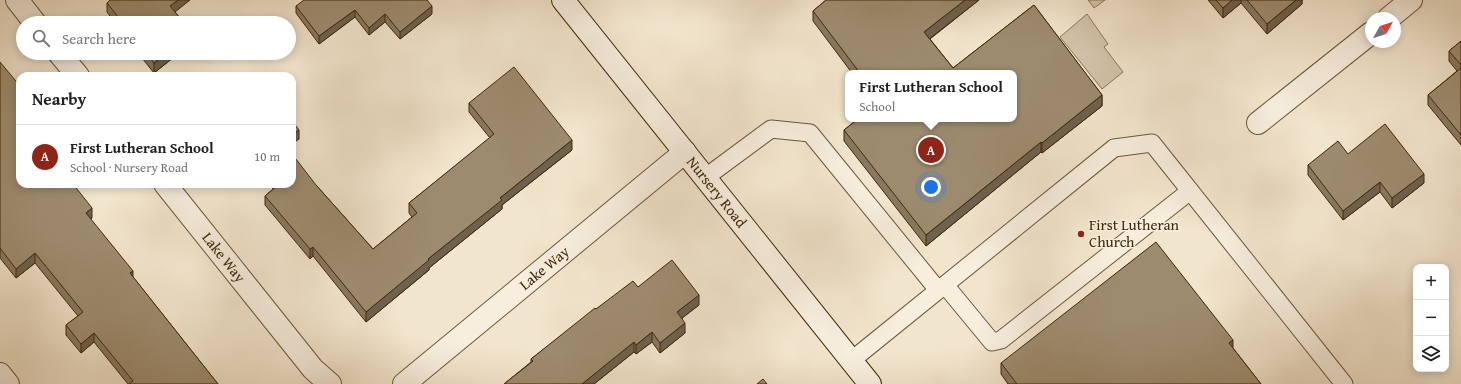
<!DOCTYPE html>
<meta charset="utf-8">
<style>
:root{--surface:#fff;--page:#f2f2f2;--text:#202124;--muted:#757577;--line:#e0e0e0;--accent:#8f2418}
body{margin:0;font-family:"Gentium Book Plus",serif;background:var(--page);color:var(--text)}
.controls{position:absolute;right:12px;bottom:12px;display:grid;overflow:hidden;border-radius:8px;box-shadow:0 2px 10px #0003}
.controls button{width:36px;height:36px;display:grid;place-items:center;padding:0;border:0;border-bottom:1px solid var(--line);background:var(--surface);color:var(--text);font:20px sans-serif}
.compass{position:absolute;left:1365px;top:12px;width:36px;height:36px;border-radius:50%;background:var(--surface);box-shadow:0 2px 10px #0003;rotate:51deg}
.you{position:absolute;left:931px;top:187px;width:14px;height:14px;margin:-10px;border:3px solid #fff;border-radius:50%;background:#1a73e8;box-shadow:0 0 0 6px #1a73e833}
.badge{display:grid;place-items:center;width:26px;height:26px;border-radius:50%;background:var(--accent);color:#fff;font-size:13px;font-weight:700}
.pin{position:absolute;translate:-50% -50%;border:2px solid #fff;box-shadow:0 1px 4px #0006}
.popup{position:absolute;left:845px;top:70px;width:172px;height:52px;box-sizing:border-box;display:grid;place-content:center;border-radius:8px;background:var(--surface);filter:drop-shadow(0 1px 3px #0005);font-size:13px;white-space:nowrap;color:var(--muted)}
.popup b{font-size:15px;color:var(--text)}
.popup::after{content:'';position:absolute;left:50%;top:100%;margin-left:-8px;border:8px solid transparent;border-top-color:var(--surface)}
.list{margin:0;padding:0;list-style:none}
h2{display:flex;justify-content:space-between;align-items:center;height:52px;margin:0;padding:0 16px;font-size:17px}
h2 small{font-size:13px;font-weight:400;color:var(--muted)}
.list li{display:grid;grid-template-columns:26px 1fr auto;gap:12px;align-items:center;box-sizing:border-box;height:64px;padding:0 16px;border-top:1px solid var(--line)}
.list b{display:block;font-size:15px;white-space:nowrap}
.list p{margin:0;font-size:13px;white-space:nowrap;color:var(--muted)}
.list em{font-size:13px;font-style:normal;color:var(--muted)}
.icon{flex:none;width:22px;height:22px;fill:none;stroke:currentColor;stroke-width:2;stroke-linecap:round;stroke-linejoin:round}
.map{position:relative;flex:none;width:1461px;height:384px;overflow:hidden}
.search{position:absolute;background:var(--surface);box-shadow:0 2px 10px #0003;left:16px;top:16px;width:280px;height:44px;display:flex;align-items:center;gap:10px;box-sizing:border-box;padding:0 14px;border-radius:22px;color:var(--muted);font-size:15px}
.panel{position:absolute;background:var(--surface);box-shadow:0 2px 10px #0003;left:16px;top:72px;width:280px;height:116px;border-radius:12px}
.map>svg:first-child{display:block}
.green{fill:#d4c5ac;stroke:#8a775a}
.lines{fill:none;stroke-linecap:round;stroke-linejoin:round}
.lane-casing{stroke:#6c583a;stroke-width:19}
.street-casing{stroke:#6c583a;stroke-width:24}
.secondary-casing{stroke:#402909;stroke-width:24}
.lane{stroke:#f7eede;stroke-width:17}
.street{stroke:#f7eede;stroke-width:22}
.secondary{stroke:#f7eede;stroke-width:22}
.wall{fill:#87785f;stroke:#402909}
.shaded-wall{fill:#6e614e;stroke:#402909}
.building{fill:#9d8b6f;stroke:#402909}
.poi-dot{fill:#8f2418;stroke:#f7eede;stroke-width:1.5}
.labels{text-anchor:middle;stroke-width:3;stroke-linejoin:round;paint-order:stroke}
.street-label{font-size:15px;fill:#402909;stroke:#f7eede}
.poi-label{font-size:15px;fill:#402909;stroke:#f7eede;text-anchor:start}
</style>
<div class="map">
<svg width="1461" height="384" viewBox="0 0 1461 384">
<rect width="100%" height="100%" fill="#f2e5cd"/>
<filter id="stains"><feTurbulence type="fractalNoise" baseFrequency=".005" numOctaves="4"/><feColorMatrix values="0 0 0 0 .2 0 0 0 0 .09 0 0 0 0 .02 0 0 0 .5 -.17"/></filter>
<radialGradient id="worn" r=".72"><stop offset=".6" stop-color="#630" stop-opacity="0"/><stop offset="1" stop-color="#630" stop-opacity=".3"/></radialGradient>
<g class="green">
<path d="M 1088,0 L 1105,0 L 1094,8 Z"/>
<path d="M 1087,14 L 1108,44 L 1104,47 L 1123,72 L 1102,89 L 1060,37 Z"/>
</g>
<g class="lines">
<defs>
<g id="lane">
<path d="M 706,177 L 771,129 L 810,133 L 938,290"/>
<path d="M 945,285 L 992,342 L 1001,340 L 1190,191"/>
<path d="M 852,360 L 1114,148 L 1152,143 L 1344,384"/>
</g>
<g id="street">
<path d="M 17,0 L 35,23"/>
<path d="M 1389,18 L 1411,0"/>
<path d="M 59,53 L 78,76"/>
<path d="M 1258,123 L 1371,33"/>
<path id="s1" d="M 165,184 L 313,369 L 330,384"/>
<path d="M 0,374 L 8,384"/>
<path id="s2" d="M 404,384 L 685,152"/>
</g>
<g id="secondary">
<path id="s3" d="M 563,0 L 870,384"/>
</g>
</defs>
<use href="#lane" class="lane-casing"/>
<use href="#street" class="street-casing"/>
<use href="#secondary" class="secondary-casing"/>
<use href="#lane" class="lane"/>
<use href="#street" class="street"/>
<use href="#secondary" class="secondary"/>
</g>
<g class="wall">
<path d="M 826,0 L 979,0 L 930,39 L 953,68 L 1034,5 L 1102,95 L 1102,106 L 1042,153 L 1041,152 L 926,246 L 844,141 L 844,130 L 858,119 L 1014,119 L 1014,73 L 852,73 L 813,21 L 813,11 Z"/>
<path d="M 1208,0 L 1302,0 L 1302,4 L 1267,34 L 1241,3 L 1223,18 Z"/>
<path d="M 107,3 L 175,12 L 184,23 L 115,23 L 107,12 Z"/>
<path d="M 296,6 L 432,14 L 400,39 L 385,22 L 369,35 L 355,17 L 319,44 L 296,13 Z"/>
<path d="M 1461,41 L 1461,145 L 1428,105 L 1428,95 L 1457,71 L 1449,61 L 1449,51 Z"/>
<path d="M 138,53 L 179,53 L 154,73 Z"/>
<path d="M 0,62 L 20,184 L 92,218 L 90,219 L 133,277 L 218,384 L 128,384 L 94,342 L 81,353 L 66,335 L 66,325 L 78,316 L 35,263 L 16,278 L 0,258 Z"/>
<path d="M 469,103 L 572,150 L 502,205 L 502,209 L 429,268 L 429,270 L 366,322 L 313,256 L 310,259 L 265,205 L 265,196 L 273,189 L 269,184 L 292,184 L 316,185 L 373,249 L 412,217 L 409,213 L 409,203 L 490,138 L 469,112 Z"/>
<path d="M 1348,154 L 1424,183 L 1392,208 L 1380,192 L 1343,220 L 1308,175 L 1308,165 Z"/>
<path d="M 638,287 L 699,305 L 682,318 L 685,333 L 660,353 L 652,342 L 636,354 L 634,352 L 594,384 L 504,384 L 531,362 L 531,359 L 596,309 Z"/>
<path d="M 1233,348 L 1261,384 L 1008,384 L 1001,374 L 1001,363 Z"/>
</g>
<g class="shaded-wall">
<path d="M 178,0 L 190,0 L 170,16 L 170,6 Z"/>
<path d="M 965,0 L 979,0 L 924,43 L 924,32 Z"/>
<path d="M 1232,0 L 1241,0 L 1241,3 L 1223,18 L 1223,8 Z"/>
<path d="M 1296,0 L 1302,0 L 1302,4 L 1267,34 L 1267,24 Z"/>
<path d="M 432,6 L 432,14 L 400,39 L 400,32 Z"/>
<path d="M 355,10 L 355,17 L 319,44 L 319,36 Z"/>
<path d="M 385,14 L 385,22 L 369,35 L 369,28 Z"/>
<path d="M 167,53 L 179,53 L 154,73 L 154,63 Z"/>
<path d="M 1102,95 L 1102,106 L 1042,153 L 1042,143 Z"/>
<path d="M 299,130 L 299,139 L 292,144 L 292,135 Z"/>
<path d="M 572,140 L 572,150 L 502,205 L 502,209 L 429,268 L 429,270 L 366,322 L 366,312 L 500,198 Z"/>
<path d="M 1041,142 L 1041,152 L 926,246 L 926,235 Z"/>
<path d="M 1424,174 L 1424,183 L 1392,208 L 1392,198 Z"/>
<path d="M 1380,182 L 1380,192 L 1343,220 L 1343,211 Z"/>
<path d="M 92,208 L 92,218 L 86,223 L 86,213 Z"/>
<path d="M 313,247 L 313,256 L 310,259 L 310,249 Z"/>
<path d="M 35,253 L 35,263 L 16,278 L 16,269 Z"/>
<path d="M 133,271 L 133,281 L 130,273 Z"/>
<path d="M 699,295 L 699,305 L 677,322 L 677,312 Z"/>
<path d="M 685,323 L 685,333 L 660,353 L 660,343 Z"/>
<path d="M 652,332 L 652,342 L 636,354 L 636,345 Z"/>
<path d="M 94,333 L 94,342 L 81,353 L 81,344 Z"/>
<path d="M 1233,340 L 1233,351 L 1229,343 Z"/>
<path d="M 634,342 L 634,352 L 594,384 L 582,384 Z"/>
</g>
<g class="building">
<path d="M 110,0 L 178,0 L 170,6 L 184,23 L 123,23 L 107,3 Z"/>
<path d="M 304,0 L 427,0 L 432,6 L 400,32 L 385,14 L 369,28 L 355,10 L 319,36 L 296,6 Z"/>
<path d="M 826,0 L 965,0 L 924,32 L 953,68 L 1034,5 L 1102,95 L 1042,143 L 1041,142 L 926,235 L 844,130 L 858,119 L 1014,119 L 1014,73 L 860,73 L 813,11 Z"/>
<path d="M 1216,0 L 1232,0 L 1223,8 Z"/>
<path d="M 1247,0 L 1296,0 L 1267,24 Z"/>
<path d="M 1461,41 L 1461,65 L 1449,51 Z"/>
<path d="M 146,53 L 167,53 L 154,63 Z"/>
<path d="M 0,62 L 20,86 L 20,184 L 73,184 L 92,208 L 86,213 L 133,271 L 130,273 L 218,384 L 129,384 L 133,381 L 94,333 L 81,344 L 66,325 L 83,312 L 35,253 L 16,269 L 0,248 Z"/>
<path d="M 514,67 L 572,140 L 500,198 L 502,200 L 428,259 L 429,260 L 366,312 L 313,247 L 310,249 L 265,196 L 277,186 L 276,184 L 292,184 L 292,154 L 316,185 L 373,249 L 417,213 L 409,203 L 494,134 L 469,103 Z"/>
<path d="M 1461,68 L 1461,135 L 1428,95 Z"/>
<path d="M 292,121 L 299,130 L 292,135 Z"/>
<path d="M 1385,124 L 1424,174 L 1392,198 L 1380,182 L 1343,211 L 1308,165 L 1338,141 L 1348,154 Z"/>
<path d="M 1156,242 L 1233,340 L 1229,343 L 1261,384 L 1017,384 L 1001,363 Z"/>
<path d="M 672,260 L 699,295 L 677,312 L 685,323 L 660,343 L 652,332 L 636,345 L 634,342 L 582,384 L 504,384 L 533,361 L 531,359 L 595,308 L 596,309 L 633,281 L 638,287 Z"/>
<path d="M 763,379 L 767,384 L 757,384 Z"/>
</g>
<circle class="poi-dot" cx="1081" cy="234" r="4"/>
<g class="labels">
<g class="street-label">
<text dy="5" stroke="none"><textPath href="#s3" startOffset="246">Nursery Road</textPath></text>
<text dy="5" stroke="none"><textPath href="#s1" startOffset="94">Lake Way</textPath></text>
<text dy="5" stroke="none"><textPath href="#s2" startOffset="182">Lake Way</textPath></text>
</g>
<g class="poi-label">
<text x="1089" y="230">First Lutheran<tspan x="1089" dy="17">Church</tspan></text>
</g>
</g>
<rect width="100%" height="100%" filter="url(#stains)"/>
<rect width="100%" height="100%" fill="url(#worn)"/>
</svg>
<div class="controls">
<button>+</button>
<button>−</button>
<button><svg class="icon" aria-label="layers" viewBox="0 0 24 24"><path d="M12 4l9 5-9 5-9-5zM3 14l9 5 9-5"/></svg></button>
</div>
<svg class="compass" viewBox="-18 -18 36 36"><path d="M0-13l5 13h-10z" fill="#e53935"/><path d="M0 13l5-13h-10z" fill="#757577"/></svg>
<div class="you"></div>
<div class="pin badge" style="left:931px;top:150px">A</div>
<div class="popup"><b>First Lutheran School</b>School</div>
<div class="search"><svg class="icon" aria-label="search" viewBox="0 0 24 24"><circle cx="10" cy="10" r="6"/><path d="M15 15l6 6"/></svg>Search here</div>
<section class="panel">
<h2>Nearby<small></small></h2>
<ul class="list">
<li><span class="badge">A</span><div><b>First Lutheran School</b><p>School · Nursery Road</p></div><em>10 m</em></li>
</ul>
</section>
</div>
